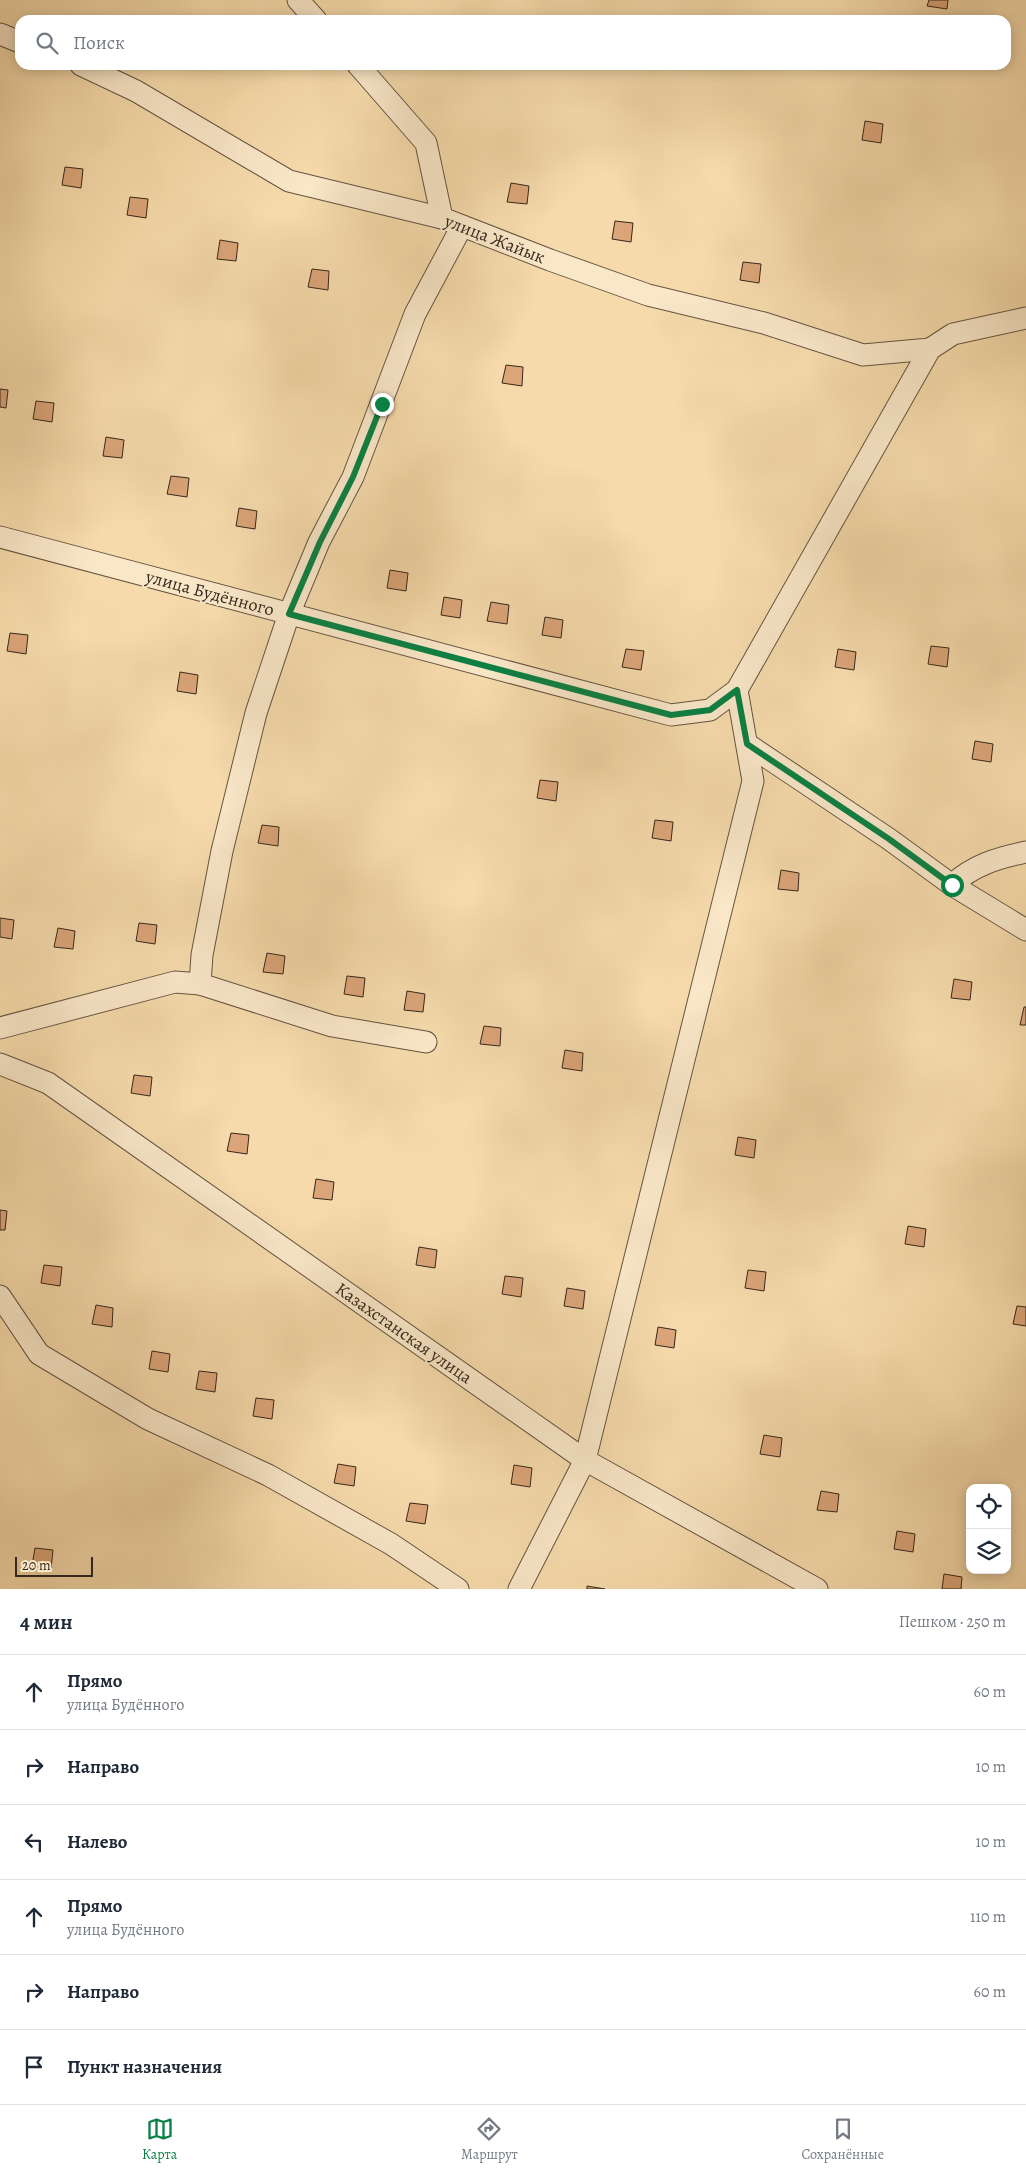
<!DOCTYPE html>
<html lang="ru">
<meta charset="utf-8">
<style>
:root{--surface:#fff;--page:#f6f6f7;--text:#1f2937;--muted:#747a83;--line:#e0e1e3;--accent:#0b8043}
body{margin:0;font-family:Alegreya,serif;background:var(--page);color:var(--text)}
.controls{position:absolute;right:15px;bottom:15px;display:grid;overflow:hidden;border-radius:10px;box-shadow:0 2px 12px #0003}
.controls button{width:45px;height:45px;display:grid;place-items:center;padding:0;border:0;border-bottom:1px solid var(--line);background:var(--surface);color:var(--text);font:25px sans-serif}
.scale{position:absolute;left:15px;bottom:12px;width:78px;box-sizing:border-box;padding-left:5px;border:2px solid #35281c;border-top:0;font-size:14px;line-height:18px;white-space:nowrap;color:#35281c;-webkit-text-stroke:4px #f9e7c8;paint-order:stroke}
.stop{position:absolute;width:15px;height:15px;margin:-11px;border:4px solid #0b8043;border-radius:50%;background:#fff}
.stop.end{background:#0b8043;border-color:#fff;box-shadow:0 1px 5px #0008}
.list{margin:0;padding:0;list-style:none}
h2{display:flex;justify-content:space-between;align-items:center;height:65px;margin:0;padding:0 20px;font-size:21px}
h2 small{font-size:16px;font-weight:400;color:var(--muted)}
.list li{display:grid;grid-template-columns:32px 1fr auto;gap:15px;align-items:center;box-sizing:border-box;height:75px;padding:0 20px;border-top:1px solid var(--line)}
.list b{display:block;font-size:19px;white-space:nowrap}
.list p{margin:0;font-size:16px;white-space:nowrap;color:var(--muted)}
.list em{font-size:16px;font-style:normal;color:var(--muted)}
.icon{flex:none;width:28px;height:28px;fill:none;stroke:currentColor;stroke-width:2;stroke-linecap:round;stroke-linejoin:round}
.map{position:relative;flex:none;width:1026px;height:1589px;overflow:hidden}
.search{position:absolute;background:var(--surface);box-shadow:0 2px 12px #0003;left:15px;right:15px;top:15px;height:55px;display:flex;align-items:center;gap:12px;box-sizing:border-box;padding:0 18px;border-radius:15px;color:var(--muted);font-size:19px}
.sheet{height:515px;background:var(--surface)}
nav{display:flex;justify-content:space-around;align-items:center;box-sizing:border-box;height:70px;border-top:1px solid var(--line);background:var(--surface);font-size:14px;color:var(--muted)}
nav a{display:grid;justify-items:center;gap:2px}
nav .on{color:var(--accent)}
.map>svg:first-child{display:block}
.building{fill:#dba579;stroke:#35281c}
.lines{fill:none;stroke-linecap:round;stroke-linejoin:round}
.minor-casing{stroke:#655440;stroke-width:23}
.minor{stroke:#f9e7c8;stroke-width:21}
.route{stroke:#0b8043;stroke-width:6}
.labels{text-anchor:middle;stroke-width:4;stroke-linejoin:round;paint-order:stroke}
.street-label{font-size:18px;fill:#35281c;stroke:#f9e7c8}
</style>
<div class="map">
<svg width="1026" height="1589" viewBox="0 0 1026 1589">
<rect width="100%" height="100%" fill="#f6daab"/>
<filter id="stains"><feTurbulence type="fractalNoise" baseFrequency=".004" numOctaves="4"/><feColorMatrix values="0 0 0 0 .2 0 0 0 0 .09 0 0 0 0 .02 0 0 0 .5 -.17"/></filter>
<radialGradient id="worn" r=".72"><stop offset=".6" stop-color="#630" stop-opacity="0"/><stop offset="1" stop-color="#630" stop-opacity=".3"/></radialGradient>
<g class="building">
<path d="M 929,0 L 948,0 L 947,9 L 927,6 Z"/>
<path d="M 865,121 L 883,124 L 881,143 L 862,140 Z"/>
<path d="M 65,167 L 83,169 L 81,188 L 62,185 Z"/>
<path d="M 511,183 L 529,186 L 527,204 L 507,202 Z"/>
<path d="M 130,197 L 148,199 L 146,218 L 127,215 Z"/>
<path d="M 615,221 L 633,223 L 631,242 L 612,239 Z"/>
<path d="M 220,240 L 238,243 L 236,261 L 217,259 Z"/>
<path d="M 743,262 L 761,264 L 759,283 L 740,280 Z"/>
<path d="M 312,269 L 329,271 L 328,290 L 308,287 Z"/>
<path d="M 506,365 L 523,367 L 522,386 L 502,383 Z"/>
<path d="M 0,389 L 8,390 L 6,408 L 0,407 Z"/>
<path d="M 36,401 L 54,403 L 52,422 L 33,419 Z"/>
<path d="M 106,437 L 124,440 L 122,458 L 103,456 Z"/>
<path d="M 171,476 L 189,478 L 187,497 L 167,494 Z"/>
<path d="M 239,508 L 257,511 L 255,529 L 236,526 Z"/>
<path d="M 390,570 L 408,573 L 406,591 L 387,588 Z"/>
<path d="M 444,597 L 462,600 L 460,618 L 441,615 Z"/>
<path d="M 491,602 L 509,605 L 507,624 L 487,621 Z"/>
<path d="M 545,617 L 563,620 L 561,638 L 542,635 Z"/>
<path d="M 10,633 L 28,635 L 26,654 L 7,651 Z"/>
<path d="M 931,646 L 949,648 L 947,667 L 928,664 Z"/>
<path d="M 626,649 L 644,651 L 641,670 L 622,667 Z"/>
<path d="M 838,649 L 856,652 L 854,670 L 835,667 Z"/>
<path d="M 180,672 L 198,675 L 196,694 L 177,691 Z"/>
<path d="M 975,741 L 993,744 L 991,762 L 972,759 Z"/>
<path d="M 540,780 L 558,782 L 556,801 L 537,798 Z"/>
<path d="M 655,820 L 673,822 L 671,841 L 652,838 Z"/>
<path d="M 262,825 L 279,827 L 278,846 L 258,843 Z"/>
<path d="M 781,870 L 799,873 L 798,891 L 778,889 Z"/>
<path d="M 0,918 L 14,920 L 12,939 L 0,937 Z"/>
<path d="M 139,923 L 157,925 L 155,944 L 136,941 Z"/>
<path d="M 58,928 L 75,931 L 73,949 L 54,947 Z"/>
<path d="M 267,953 L 285,956 L 283,974 L 263,972 Z"/>
<path d="M 347,976 L 365,978 L 363,997 L 344,994 Z"/>
<path d="M 954,979 L 972,982 L 970,1000 L 951,998 Z"/>
<path d="M 407,991 L 425,994 L 423,1012 L 404,1010 Z"/>
<path d="M 1024,1007 L 1026,1007 L 1026,1025 L 1020,1025 Z"/>
<path d="M 484,1026 L 501,1028 L 500,1046 L 480,1044 Z"/>
<path d="M 565,1050 L 583,1053 L 582,1071 L 562,1068 Z"/>
<path d="M 134,1075 L 152,1077 L 150,1096 L 131,1093 Z"/>
<path d="M 231,1133 L 249,1135 L 247,1154 L 227,1151 Z"/>
<path d="M 738,1137 L 756,1140 L 754,1158 L 735,1155 Z"/>
<path d="M 316,1179 L 334,1182 L 332,1200 L 313,1198 Z"/>
<path d="M 0,1210 L 7,1211 L 5,1230 L 0,1230 Z"/>
<path d="M 908,1226 L 926,1229 L 924,1247 L 905,1244 Z"/>
<path d="M 419,1247 L 437,1250 L 435,1268 L 416,1265 Z"/>
<path d="M 44,1265 L 62,1267 L 60,1286 L 41,1283 Z"/>
<path d="M 748,1270 L 766,1272 L 764,1291 L 745,1288 Z"/>
<path d="M 505,1276 L 523,1278 L 521,1297 L 502,1294 Z"/>
<path d="M 567,1288 L 585,1291 L 583,1309 L 564,1306 Z"/>
<path d="M 96,1305 L 113,1308 L 112,1327 L 92,1324 Z"/>
<path d="M 1017,1306 L 1026,1307 L 1026,1326 L 1013,1324 Z"/>
<path d="M 658,1327 L 676,1330 L 674,1348 L 655,1345 Z"/>
<path d="M 152,1351 L 170,1354 L 168,1372 L 149,1369 Z"/>
<path d="M 199,1371 L 217,1373 L 215,1392 L 196,1389 Z"/>
<path d="M 256,1398 L 274,1400 L 272,1419 L 253,1416 Z"/>
<path d="M 764,1435 L 782,1438 L 780,1457 L 760,1454 Z"/>
<path d="M 338,1464 L 356,1467 L 354,1486 L 334,1483 Z"/>
<path d="M 514,1465 L 532,1468 L 530,1487 L 511,1484 Z"/>
<path d="M 821,1491 L 839,1494 L 837,1512 L 817,1510 Z"/>
<path d="M 410,1503 L 428,1505 L 425,1524 L 406,1521 Z"/>
<path d="M 897,1531 L 915,1534 L 913,1552 L 894,1549 Z"/>
<path d="M 35,1548 L 53,1550 L 51,1569 L 32,1566 Z"/>
<path d="M 944,1574 L 962,1577 L 961,1589 L 942,1589 Z"/>
<path d="M 587,1586 L 605,1589 L 587,1589 Z"/>
</g>
<g class="lines">
<defs>
<g id="minor">
<path d="M 298,0 L 316,20"/>
<path d="M 0,34 L 20,42"/>
<path d="M 81,65 L 136,91 L 289,181 L 442,218 L 550,260 L 648,295 L 764,323 L 863,355 L 930,349"/>
<path d="M 358,65 L 426,143 L 442,218"/>
<path d="M 0,537 L 671,715 L 710,710 L 737,690 L 930,349 L 953,334 L 1026,318"/>
<path d="M 747,744 L 889,839 L 952,885 L 1026,930"/>
<path d="M 952,885 C 973,865 998,858 1026,852"/>
<path d="M 0,1028 L 175,982 L 200,984"/>
<path d="M 426,1042 L 332,1026 L 200,984 L 202,955 L 222,851 L 256,713 L 289,614 L 319,542 L 353,477 L 415,314 L 462,226"/>
<path d="M 0,1064 L 48,1083 L 585,1460 L 817,1589"/>
<path d="M 0,1296 L 39,1354 L 148,1419 L 268,1475 L 391,1544 L 458,1589"/>
<path d="M 519,1589 L 585,1460 L 753,781 L 737,690"/>
</g>
</defs>
<use href="#minor" class="minor-casing"/>
<use href="#minor" class="minor"/>
</g>
<g class="lines">
<path class="route" d="M 382,404 L 353,477 L 320,542 L 289,614 L 671,715 L 710,710 L 737,690 L 747,744 L 889,839 L 952,885"/>
</g>
<g class="labels">
<g class="street-label">
<text transform="translate(495 239) rotate(21)" y="6">улица Жайык</text>
<text transform="translate(210 593) rotate(15)" y="6">улица Будённого</text>
<text transform="translate(404 1333) rotate(35)" y="6">Казахстанская улица</text>
</g>
</g>
<rect width="100%" height="100%" filter="url(#stains)"/>
<rect width="100%" height="100%" fill="url(#worn)"/>
</svg>
<div class="controls">
<button><svg class="icon" aria-label="locate" viewBox="0 0 24 24"><circle cx="12" cy="12" r="6"/><path d="M12 2v4M12 18v4M2 12h4M18 12h4"/></svg></button>
<button><svg class="icon" aria-label="layers" viewBox="0 0 24 24"><path d="M12 4l9 5-9 5-9-5zM3 14l9 5 9-5"/></svg></button>
</div>
<div class="scale">20 m</div>
<div class="stop" style="left:952px;top:885px"></div>
<div class="stop end" style="left:382px;top:404px"></div>
<div class="search"><svg class="icon" aria-label="search" viewBox="0 0 24 24"><circle cx="10" cy="10" r="6"/><path d="M15 15l6 6"/></svg>Поиск</div>
</div>
<section class="sheet">
<h2>4 мин<small>Пешком · 250 m</small></h2>
<ul class="list">
<li><svg class="icon" aria-label="ahead" viewBox="0 0 24 24"><path d="M12 20V5M6 11l6-6 6 6"/></svg><div><b>Прямо</b><p>улица Будённого</p></div><em>60 m</em></li>
<li><svg class="icon" aria-label="right" viewBox="0 0 24 24"><path d="M7 20v-9h11M14 6l5 5-5 5"/></svg><div><b>Направо</b></div><em>10 m</em></li>
<li><svg class="icon" aria-label="left" viewBox="0 0 24 24"><path d="M17 20v-9H6M10 6l-5 5 5 5"/></svg><div><b>Налево</b></div><em>10 m</em></li>
<li><svg class="icon" aria-label="ahead" viewBox="0 0 24 24"><path d="M12 20V5M6 11l6-6 6 6"/></svg><div><b>Прямо</b><p>улица Будённого</p></div><em>110 m</em></li>
<li><svg class="icon" aria-label="right" viewBox="0 0 24 24"><path d="M7 20v-9h11M14 6l5 5-5 5"/></svg><div><b>Направо</b></div><em>60 m</em></li>
<li><svg class="icon" aria-label="arrive" viewBox="0 0 24 24"><path d="M6 21V4h12l-3 4 3 4H6"/></svg><div><b>Пункт назначения</b></div></li>
</ul>
</section>
<nav>
<a class="on"><svg class="icon" aria-label="map" viewBox="0 0 24 24"><path d="M3 6l6-2 6 2 6-2v14l-6 2-6-2-6 2zM9 4v14M15 6v14"/></svg>Карта</a>
<a><svg class="icon" aria-label="directions" viewBox="0 0 24 24"><path d="M12 3l9 9-9 9-9-9zM9 14v-3h6M13 9l2 2-2 2"/></svg>Маршрут</a>
<a><svg class="icon" aria-label="saved" viewBox="0 0 24 24"><path d="M7 4h10v16l-5-4-5 4z"/></svg>Сохранённые</a>
</nav>
